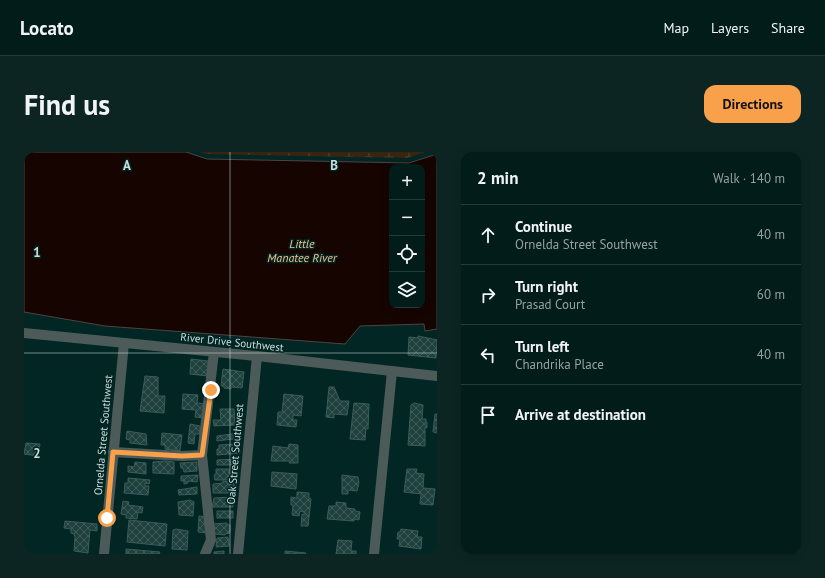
<!DOCTYPE html>
<meta charset="utf-8">
<style>
:root{--surface:#021c1a;--page:#0c2523;--text:#f1f3f6;--muted:#96a1a2;--line:#233a39;--accent:#f8a14a}
body{margin:0;font-family:"PT Sans",sans-serif;background:var(--page);color:var(--text)}
.controls{position:absolute;right:12px;top:12px;display:grid;overflow:hidden;border-radius:8px;box-shadow:0 2px 10px #0003}
.controls button{width:36px;height:36px;display:grid;place-items:center;padding:0;border:0;border-bottom:1px solid var(--line);background:var(--surface);color:var(--text);font:20px sans-serif}
.stop{position:absolute;width:12px;height:12px;margin:-9px;border:3px solid #f8a14a;border-radius:50%;background:#fff}
.stop.end{background:#f8a14a;border-color:#fff;box-shadow:0 1px 4px #0008}
.list{margin:0;padding:0;list-style:none}
h2{display:flex;justify-content:space-between;align-items:center;height:52px;margin:0;padding:0 16px;font-size:17px}
h2 small{font-size:13px;font-weight:400;color:var(--muted)}
.list li{display:grid;grid-template-columns:26px 1fr auto;gap:12px;align-items:center;box-sizing:border-box;height:60px;padding:0 16px;border-top:1px solid var(--line)}
.list b{display:block;font-size:15px;white-space:nowrap}
.list p{margin:0;font-size:13px;white-space:nowrap;color:var(--muted)}
.list em{font-size:13px;font-style:normal;color:var(--muted)}
.icon{flex:none;width:22px;height:22px;fill:none;stroke:currentColor;stroke-width:2;stroke-linecap:round;stroke-linejoin:round}
.map{position:relative;flex:none;width:413px;height:402px;overflow:hidden;border-radius:12px}
header{display:flex;align-items:center;gap:24px;box-sizing:border-box;height:56px;padding:0 20px;background:var(--surface);border-bottom:1px solid var(--line)}
header strong{font-size:19px}
nav{display:flex;gap:22px;margin-inline-start:auto;font-size:14px}
.intro{display:flex;align-items:center;justify-content:space-between;box-sizing:border-box;height:96px;padding:0 24px}
h1{margin:0;font-size:28px}
.button{padding:10px 18px;border-radius:12px;background:var(--accent);color:#111;font-size:14px;font-weight:700}
main{display:flex;gap:24px;padding:0 24px}
aside{flex:1;background:var(--surface);border-radius:12px;box-shadow:0 2px 10px #0003}
.map>svg:first-child{display:block}
.wetland{fill:url(#wetland-marsh)}
.water{fill:#160400;stroke:#4c4542;fill-rule:evenodd}
.building{fill:url(#building-cross-hatch);stroke:#3b5d5a}
.lines{fill:none;stroke-linecap:round;stroke-linejoin:round}
.minor{stroke:#4c5b59;stroke-width:10}
.route{stroke:#f8a14a;stroke-width:5}
.grid{fill:none;stroke:#cadddb;stroke-width:1;stroke-opacity:0.55}
.labels{text-anchor:middle;stroke-width:3;stroke-linejoin:round;paint-order:stroke}
.street-label{font-size:11px;fill:#cadddb;stroke:#022623}
.water-label{font-size:12px;font-style:italic;fill:#f3bd8d;stroke:#022623}
.grid-label{font-size:13px;text-anchor:middle;font-weight:bold;fill:#cadddb;stroke:#022623;stroke-width:3;stroke-linejoin:round;paint-order:stroke}
</style>
<header>
<strong>Locato</strong>
<nav><a>Map</a><a>Layers</a><a>Share</a></nav>
</header>
<div class="intro"><h1>Find us</h1><a class="button">Directions</a></div>
<main>
<div class="map">
<svg width="413" height="402" viewBox="0 0 413 402">
<defs>
<pattern id="wetland-marsh" width="20" height="14" patternUnits="userSpaceOnUse"><rect width="20" height="14" fill="#392410"/><path d="M1 5h8M5 5V1M11 12h8M15 12V8" fill="none" stroke="#544332"/></pattern>
<pattern id="building-cross-hatch" width="8" height="8" patternUnits="userSpaceOnUse"><rect width="8" height="8" fill="#1f413e"/><path d="M0 0l8 8M0 8l8-8" fill="none" stroke="#3e5c59"/></pattern>
</defs>
<rect width="100%" height="100%" fill="#022623"/>
<path class="wetland" d="M 176,0 L 402,0 L 383,6 L 183,2 Z"/>
<path class="water" d="M 0,0 L 162,0 L 183,7 L 385,11 L 413,2 L 413,177 L 401,179 L 400,172 L 336,174 L 321,192 L 81,174 L 0,160 ZM 368,15 L 398,15 L 398,153 L 368,153 Z"/>
<g class="building">
<path d="M 394,184 L 413,188 L 412,206 L 384,203 L 385,185 L 394,186 Z"/>
<path d="M 167,207 L 184,209 L 184,224 L 166,222 Z"/>
<path d="M 199,217 L 220,220 L 218,236 L 207,235 L 207,237 L 200,236 L 200,234 L 197,234 Z"/>
<path d="M 121,224 L 134,225 L 134,244 L 141,244 L 140,261 L 116,259 Z"/>
<path d="M 305,235 L 310,235 L 316,249 L 325,249 L 323,263 L 310,262 L 310,266 L 302,265 Z"/>
<path d="M 159,242 L 174,243 L 173,251 L 182,252 L 180,266 L 171,265 L 172,258 L 158,257 Z"/>
<path d="M 260,242 L 279,244 L 277,264 L 269,263 L 269,268 L 273,268 L 272,275 L 253,273 L 254,260 L 258,260 Z"/>
<path d="M 330,251 L 345,252 L 344,277 L 342,276 L 341,288 L 326,287 Z"/>
<path d="M 390,251 L 399,253 L 398,267 L 402,267 L 402,270 L 403,270 L 403,276 L 401,275 L 401,294 L 384,293 L 387,253 Z"/>
<path d="M 196,257 L 210,257 L 211,273 L 190,274 L 189,268 L 197,268 Z"/>
<path d="M 411,262 L 413,262 L 413,281 L 409,280 Z"/>
<path d="M 166,272 L 176,274 L 176,282 L 171,282 L 170,292 L 164,291 Z"/>
<path d="M 103,279 L 122,282 L 123,293 L 106,291 L 106,288 L 102,287 Z"/>
<path d="M 138,281 L 158,283 L 156,299 L 141,297 L 141,293 L 137,293 Z"/>
<path d="M 215,281 L 216,286 L 193,289 L 193,284 Z"/>
<path d="M 2,291 L 16,292 L 14,304 L 0,302 Z"/>
<path d="M 212,292 L 212,295 L 215,295 L 216,301 L 193,303 L 193,297 L 195,297 L 195,293 Z"/>
<path d="M 265,292 L 274,293 L 274,311 L 265,311 L 266,309 L 247,309 L 249,294 L 264,296 Z"/>
<path d="M 213,307 L 213,313 L 193,313 L 193,308 Z"/>
<path d="M 142,309 L 150,310 L 150,322 L 129,321 L 129,310 Z"/>
<path d="M 111,310 L 122,311 L 122,322 L 104,320 L 104,314 L 110,315 Z"/>
<path d="M 173,310 L 173,319 L 160,320 L 159,316 L 157,316 L 156,311 Z"/>
<path d="M 192,317 L 205,317 L 205,321 L 212,321 L 212,328 L 191,328 L 190,323 L 192,322 Z"/>
<path d="M 383,317 L 393,317 L 392,321 L 400,322 L 399,336 L 411,337 L 409,353 L 396,352 L 397,342 L 380,340 Z"/>
<path d="M 248,320 L 273,322 L 272,337 L 247,334 Z"/>
<path d="M 174,323 L 173,330 L 164,329 L 164,331 L 160,332 L 160,329 L 157,329 L 157,324 Z"/>
<path d="M 318,323 L 334,325 L 335,331 L 333,339 L 324,338 L 324,342 L 318,342 Z"/>
<path d="M 104,326 L 126,328 L 125,332 L 121,331 L 121,334 L 125,334 L 124,343 L 100,341 L 101,331 L 104,331 Z"/>
<path d="M 199,329 L 210,331 L 211,341 L 189,341 L 189,332 L 199,331 Z"/>
<path d="M 173,335 L 173,342 L 155,343 L 154,338 Z"/>
<path d="M 273,340 L 285,341 L 285,346 L 287,347 L 284,374 L 277,374 L 278,362 L 280,363 L 280,360 L 276,359 L 275,364 L 268,363 L 269,353 L 267,353 L 267,345 L 273,346 Z"/>
<path d="M 209,345 L 209,355 L 188,355 L 190,346 Z"/>
<path d="M 166,348 L 170,350 L 169,364 L 155,363 L 154,350 Z"/>
<path d="M 99,349 L 105,350 L 104,353 L 119,355 L 118,361 L 114,360 L 113,367 L 102,366 L 102,363 L 97,362 Z"/>
<path d="M 312,350 L 322,351 L 322,356 L 331,357 L 331,359 L 336,360 L 335,368 L 330,367 L 330,369 L 303,367 L 305,354 L 312,354 Z"/>
<rect x="193" y="359" width="16" height="7"/>
<path d="M 175,364 L 184,365 L 183,381 L 174,380 Z"/>
<path d="M 105,368 L 143,372 L 141,394 L 103,390 Z"/>
<path d="M 41,369 L 73,372 L 73,379 L 66,378 L 64,401 L 50,399 L 51,385 L 50,382 L 47,381 L 47,377 L 40,376 Z"/>
<path d="M 203,371 L 203,373 L 206,373 L 206,381 L 201,382 L 201,383 L 191,382 L 189,372 Z"/>
<path d="M 152,377 L 164,379 L 163,398 L 148,397 L 149,378 Z"/>
<path d="M 377,377 L 394,379 L 393,385 L 398,385 L 397,397 L 375,394 L 376,387 L 373,387 L 374,380 L 376,380 Z"/>
<path d="M 204,385 L 205,394 L 192,395 L 193,386 Z"/>
<path d="M 314,388 L 328,389 L 327,399 L 332,399 L 332,402 L 312,402 Z"/>
<path d="M 102,397 L 136,400 L 135,402 L 102,402 Z"/>
<path d="M 200,399 L 200,402 L 190,402 L 190,400 Z"/>
<path d="M 261,399 L 282,401 L 281,402 L 261,402 Z"/>
</g>
<g class="lines">
<g class="minor">
<path d="M 0,181 L 233,204 L 413,224"/>
<path d="M 89,300 L 158,304 L 178,303"/>
<path d="M 80,402 L 100,191"/>
<path d="M 181,402 L 187,388 L 178,303 L 190,200"/>
<path d="M 214,402 L 233,204"/>
<path d="M 350,402 L 368,219"/>
</g>
</g>
<g class="lines">
<path class="route" d="M 83,366 L 89,300 L 158,304 L 178,303 L 187,238"/>
</g>
<path class="grid" d="M 206,0 L 206,402M 0,201 L 413,201"/>
<g class="labels">
<g class="street-label">
<text transform="translate(208 190) rotate(6)" y="4">River Drive Southwest</text>
<text transform="translate(79 283) rotate(-85)" y="4">Ornelda Street Southwest</text>
<text transform="translate(211 302) rotate(-85)" y="4">Oak Street Southwest</text>
</g>
<g class="water-label">
<text x="278" y="96">Little<tspan x="278" dy="14">Manatee River</tspan></text>
</g>
</g>
<g class="grid-label">
<text x="103" y="18">A</text>
<text x="310" y="18">B</text>
<text x="13" y="105">1</text>
<text x="13" y="306">2</text>
</g>
</svg>
<div class="controls">
<button>+</button>
<button>−</button>
<button><svg class="icon" aria-label="locate" viewBox="0 0 24 24"><circle cx="12" cy="12" r="6"/><path d="M12 2v4M12 18v4M2 12h4M18 12h4"/></svg></button>
<button><svg class="icon" aria-label="layers" viewBox="0 0 24 24"><path d="M12 4l9 5-9 5-9-5zM3 14l9 5 9-5"/></svg></button>
</div>
<div class="stop" style="left:83px;top:366px"></div>
<div class="stop end" style="left:187px;top:238px"></div>
</div>
<aside>
<h2>2 min<small>Walk · 140 m</small></h2>
<ul class="list">
<li><svg class="icon" aria-label="ahead" viewBox="0 0 24 24"><path d="M12 20V5M6 11l6-6 6 6"/></svg><div><b>Continue</b><p>Ornelda Street Southwest</p></div><em>40 m</em></li>
<li><svg class="icon" aria-label="right" viewBox="0 0 24 24"><path d="M7 20v-9h11M14 6l5 5-5 5"/></svg><div><b>Turn right</b><p>Prasad Court</p></div><em>60 m</em></li>
<li><svg class="icon" aria-label="left" viewBox="0 0 24 24"><path d="M17 20v-9H6M10 6l-5 5 5 5"/></svg><div><b>Turn left</b><p>Chandrika Place</p></div><em>40 m</em></li>
<li><svg class="icon" aria-label="arrive" viewBox="0 0 24 24"><path d="M6 21V4h12l-3 4 3 4H6"/></svg><div><b>Arrive at destination</b></div></li>
</ul>
</aside>
</main>
